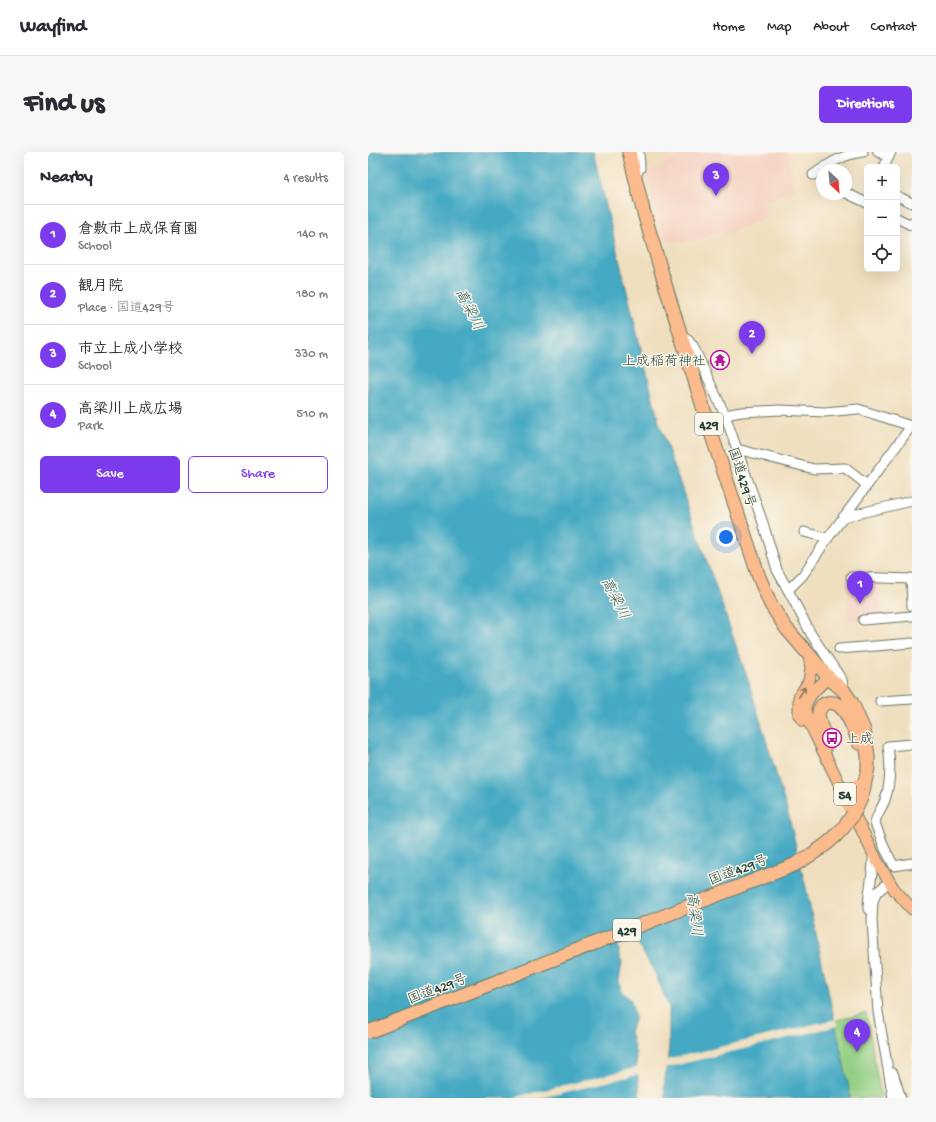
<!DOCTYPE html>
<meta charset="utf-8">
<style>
:root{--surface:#fff;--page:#f7f7f7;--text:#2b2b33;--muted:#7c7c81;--line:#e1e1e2;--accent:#7c3aed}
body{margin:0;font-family:"Gochi Hand","Klee One",sans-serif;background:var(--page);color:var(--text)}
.controls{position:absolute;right:12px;top:12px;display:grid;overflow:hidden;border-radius:6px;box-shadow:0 4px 16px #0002}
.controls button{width:36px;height:36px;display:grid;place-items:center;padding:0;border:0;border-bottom:1px solid var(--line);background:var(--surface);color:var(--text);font:20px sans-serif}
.compass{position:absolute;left:448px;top:12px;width:36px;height:36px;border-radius:50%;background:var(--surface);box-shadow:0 4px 16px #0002;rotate:154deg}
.you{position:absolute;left:358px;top:385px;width:14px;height:14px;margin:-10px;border:3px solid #fff;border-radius:50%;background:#1a73e8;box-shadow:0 0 0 6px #1a73e833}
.badge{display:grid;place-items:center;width:26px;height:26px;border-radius:50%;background:var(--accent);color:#fff;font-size:13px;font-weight:700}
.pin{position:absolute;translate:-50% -33px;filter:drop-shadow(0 1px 2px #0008)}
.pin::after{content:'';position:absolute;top:21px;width:14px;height:12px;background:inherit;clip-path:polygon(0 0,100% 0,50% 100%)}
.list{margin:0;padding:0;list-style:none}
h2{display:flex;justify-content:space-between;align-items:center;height:52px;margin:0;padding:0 16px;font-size:17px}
h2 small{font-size:13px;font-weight:400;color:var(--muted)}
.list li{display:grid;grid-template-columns:26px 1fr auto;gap:12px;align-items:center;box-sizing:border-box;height:60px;padding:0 16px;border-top:1px solid var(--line)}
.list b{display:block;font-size:15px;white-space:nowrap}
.list p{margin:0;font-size:13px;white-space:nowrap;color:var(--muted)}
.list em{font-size:13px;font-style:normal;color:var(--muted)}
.actions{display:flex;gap:8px;padding:12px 16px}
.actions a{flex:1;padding:9px 0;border:1px solid var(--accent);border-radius:6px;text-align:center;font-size:14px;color:var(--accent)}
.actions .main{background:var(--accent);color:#fff}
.icon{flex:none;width:22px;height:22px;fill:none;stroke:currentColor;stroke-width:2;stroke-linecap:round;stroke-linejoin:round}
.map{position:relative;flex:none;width:544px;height:946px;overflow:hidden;border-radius:6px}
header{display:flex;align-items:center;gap:24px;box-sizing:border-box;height:56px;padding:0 20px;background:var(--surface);border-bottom:1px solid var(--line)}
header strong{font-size:19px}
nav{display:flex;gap:22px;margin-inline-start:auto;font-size:14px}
.intro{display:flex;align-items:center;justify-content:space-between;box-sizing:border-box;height:96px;padding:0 24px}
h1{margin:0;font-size:28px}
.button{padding:10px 18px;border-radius:6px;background:var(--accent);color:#fff;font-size:14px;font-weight:700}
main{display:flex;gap:24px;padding:0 24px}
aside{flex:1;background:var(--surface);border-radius:6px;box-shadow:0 4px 16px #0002}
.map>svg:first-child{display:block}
.built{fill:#f5d2c2}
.green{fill:#93cf83;stroke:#59865c}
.water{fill:#44a9c3;stroke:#32737c}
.pier{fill:#f0dfbf}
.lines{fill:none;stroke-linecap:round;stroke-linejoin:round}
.minor-casing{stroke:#687665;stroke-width:11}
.major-casing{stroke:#687665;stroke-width:13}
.highway-casing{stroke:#687665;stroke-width:15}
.minor{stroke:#fff;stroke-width:9}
.major{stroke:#fbbb8c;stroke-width:11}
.highway{stroke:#fbbb8c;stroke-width:13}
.highway-bridge-casing{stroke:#687665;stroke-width:15;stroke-linecap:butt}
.highway-bridge{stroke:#fbbb8c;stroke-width:13}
.oneway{stroke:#82765c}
.labels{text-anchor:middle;stroke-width:3;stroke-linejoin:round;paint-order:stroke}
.shield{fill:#fbf7ec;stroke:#61756b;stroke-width:1}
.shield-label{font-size:13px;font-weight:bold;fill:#1f3d34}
.poi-label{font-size:14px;fill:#1f3d34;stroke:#fbf7ec;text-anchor:end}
.street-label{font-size:14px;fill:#1f3d34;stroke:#fbf7ec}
.water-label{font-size:15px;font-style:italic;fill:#2a5d5f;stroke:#fbf7ec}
</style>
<header>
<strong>Wayfind</strong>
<nav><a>Home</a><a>Map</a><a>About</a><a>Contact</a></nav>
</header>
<div class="intro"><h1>Find us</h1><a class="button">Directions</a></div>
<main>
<aside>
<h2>Nearby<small>4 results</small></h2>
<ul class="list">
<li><span class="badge">1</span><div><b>倉敷市上成保育園</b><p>School</p></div><em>140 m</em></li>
<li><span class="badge">2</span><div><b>観月院</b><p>Place · 国道429号</p></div><em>180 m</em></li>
<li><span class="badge">3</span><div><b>市立上成小学校</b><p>School</p></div><em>330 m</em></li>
<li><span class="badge">4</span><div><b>高梁川上成広場</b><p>Park</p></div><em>510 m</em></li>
</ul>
<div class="actions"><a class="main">Save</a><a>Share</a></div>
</aside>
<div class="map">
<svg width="544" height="946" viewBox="0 0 544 946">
<rect width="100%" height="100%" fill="#fbf7ec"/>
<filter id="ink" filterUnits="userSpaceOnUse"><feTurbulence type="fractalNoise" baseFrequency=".025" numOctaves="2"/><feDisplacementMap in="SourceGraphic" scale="8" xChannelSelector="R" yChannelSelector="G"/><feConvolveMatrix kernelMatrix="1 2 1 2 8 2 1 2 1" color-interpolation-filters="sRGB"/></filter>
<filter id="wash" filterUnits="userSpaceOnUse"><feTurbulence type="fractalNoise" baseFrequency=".012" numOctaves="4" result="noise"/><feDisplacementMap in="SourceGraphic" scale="16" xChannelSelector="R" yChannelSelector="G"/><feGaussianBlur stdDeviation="0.9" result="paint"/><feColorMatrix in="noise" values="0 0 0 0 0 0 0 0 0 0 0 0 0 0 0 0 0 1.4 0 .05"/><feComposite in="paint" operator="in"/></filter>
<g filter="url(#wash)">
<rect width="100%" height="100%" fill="#f0dfbf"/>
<g class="built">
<path d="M 322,0 L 420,0 L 425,39 L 398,49 L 396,67 L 355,83 L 353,79 L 325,90 L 298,90 L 277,20 L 294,16 L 299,9 Z"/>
<path d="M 479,428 L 514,428 L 513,465 L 480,468 Z"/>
</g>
<path class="green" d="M 498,861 L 513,946 L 482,946 L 466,869 Z"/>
<path class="water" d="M 0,0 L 225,0 L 291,271 L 381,531 L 421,665 L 438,736 L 481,936 L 482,946 L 297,946 L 296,935 L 301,894 L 301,855 L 288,823 L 268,788 L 250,793 L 251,799 L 251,805 L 254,810 L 251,830 L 253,839 L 263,848 L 267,866 L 262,879 L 267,899 L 272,946 L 0,946 Z"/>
<g class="pier">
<path d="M 468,867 L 469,874 L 297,916 L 298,908 Z"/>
<path d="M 271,915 L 272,922 L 173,946 L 144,946 Z"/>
</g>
</g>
<g filter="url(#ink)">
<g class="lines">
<defs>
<g id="minor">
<path d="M 510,0 L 521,5"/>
<path d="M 516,15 L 523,0"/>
<path d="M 445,23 C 460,12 476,2 495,0"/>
<path d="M 267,25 L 272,16 L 271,0"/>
<path d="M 478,41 L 499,51"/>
<path d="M 529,44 L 544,51"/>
<path d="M 529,66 L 543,73 L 544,70"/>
<path d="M 313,184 L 320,188 L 326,196 L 357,263 L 395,371 L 409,418 L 420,438"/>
<path d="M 357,263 L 373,260 L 412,258 L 457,260 L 490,257 L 543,274"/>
<path d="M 369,297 L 446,317 L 477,316 L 499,333"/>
<path d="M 475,365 L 544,349"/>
<path d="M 436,380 L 460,386"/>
<path d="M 483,425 L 544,427"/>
<path d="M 543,426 L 544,454"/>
<path d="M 495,468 L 544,464"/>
<path d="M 471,497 L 544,491"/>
<path d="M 476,539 L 474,528 L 443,482 L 420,438 L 435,423 L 457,390 L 544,273"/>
<path d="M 512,549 L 544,547"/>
<path d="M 544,592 L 520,594 C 523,613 523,630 517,648 C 514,656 508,663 507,671 L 517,697 L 526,714 L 544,711"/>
<path d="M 521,730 L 508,741 L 505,750 L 504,768 L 510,860 L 525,946"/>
<path d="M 500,757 C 500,738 506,721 505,702"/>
<path d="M 525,921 L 533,946"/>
</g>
<g id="major">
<path d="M 461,526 C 452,532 438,545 437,557 C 437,561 440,566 441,570 L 509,709 L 526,737 L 544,757"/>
<path d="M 435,569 L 431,563 L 431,545 L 441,529 L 443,516 L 441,504"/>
</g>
<g id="highway">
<path d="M 261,0 L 275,58 L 300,142 L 345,287 L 391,425 L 403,453 L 418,476 L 461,526 L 476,539 L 484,551 L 496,578 L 500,604 L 500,616 L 494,644"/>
<path d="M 456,599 C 456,594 457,588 456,583 C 454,576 449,567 451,559 C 452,555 455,552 459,551 C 477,546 486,579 491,591"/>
</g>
</defs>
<use href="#minor" class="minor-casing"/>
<use href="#major" class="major-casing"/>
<use href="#highway" class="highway-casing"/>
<use href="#minor" class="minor"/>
<use href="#major" class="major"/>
<use href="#highway" class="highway"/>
<defs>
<g id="highway-bridge">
<path d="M 481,653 L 489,634"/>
<path d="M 0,880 L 426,713 C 458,695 480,679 494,644"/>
</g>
</defs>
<use href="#highway-bridge" class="highway-bridge-casing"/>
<use href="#highway-bridge" class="highway-bridge"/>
</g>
<defs><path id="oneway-shaft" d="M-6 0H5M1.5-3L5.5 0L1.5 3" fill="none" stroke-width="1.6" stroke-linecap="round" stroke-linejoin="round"/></defs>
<use class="oneway" href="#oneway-shaft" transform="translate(434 540) rotate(-58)"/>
</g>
<defs>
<symbol id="temple-ring" viewBox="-11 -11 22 22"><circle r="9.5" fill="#fbf7ec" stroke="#b5179e" stroke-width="1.5"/><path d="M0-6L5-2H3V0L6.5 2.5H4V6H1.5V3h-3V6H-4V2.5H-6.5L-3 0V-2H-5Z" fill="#b5179e"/></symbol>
<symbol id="bus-ring" viewBox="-11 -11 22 22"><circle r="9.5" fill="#fbf7ec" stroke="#b5179e" stroke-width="1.5"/><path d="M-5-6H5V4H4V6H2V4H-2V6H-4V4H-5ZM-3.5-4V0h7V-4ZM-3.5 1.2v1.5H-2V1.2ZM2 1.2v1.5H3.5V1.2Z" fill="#b5179e"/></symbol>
</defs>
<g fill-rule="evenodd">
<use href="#temple-ring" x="341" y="197" width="22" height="22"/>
<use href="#bus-ring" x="453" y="575" width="22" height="22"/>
</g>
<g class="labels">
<g class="shield">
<rect x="327" y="261" width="28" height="22" rx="3"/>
<rect x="466" y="631" width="22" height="22" rx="3"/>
<rect x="245" y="767" width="28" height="22" rx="3"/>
</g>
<g class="shield-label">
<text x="341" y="277">429</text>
<text x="477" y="647">54</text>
<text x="259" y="783">429</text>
</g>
<g class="poi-label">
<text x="338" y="213">上成稲荷神社</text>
<text x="478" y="591" text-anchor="start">上成</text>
</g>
<g class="street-label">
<text transform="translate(375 325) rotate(72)" y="5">国道429号</text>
<text transform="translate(370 717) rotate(-21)" y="5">国道429号</text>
<text transform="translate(69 836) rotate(-21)" y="5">国道429号</text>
</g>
<g class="water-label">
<text transform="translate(102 157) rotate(63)" y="5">高梁川</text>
<text transform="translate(248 446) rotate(63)" y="5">高梁川</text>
<text transform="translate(327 762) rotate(82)" y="5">高梁川</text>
</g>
</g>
</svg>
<div class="controls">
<button>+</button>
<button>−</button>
<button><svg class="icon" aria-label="locate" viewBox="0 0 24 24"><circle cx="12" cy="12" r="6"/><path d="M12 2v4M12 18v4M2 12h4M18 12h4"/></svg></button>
</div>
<svg class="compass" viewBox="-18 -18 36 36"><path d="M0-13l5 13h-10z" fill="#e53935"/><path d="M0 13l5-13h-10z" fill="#7c7c81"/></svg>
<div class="you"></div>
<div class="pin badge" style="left:492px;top:452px">1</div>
<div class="pin badge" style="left:384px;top:202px">2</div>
<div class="pin badge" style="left:348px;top:44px">3</div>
<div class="pin badge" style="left:489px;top:900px">4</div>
</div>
</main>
